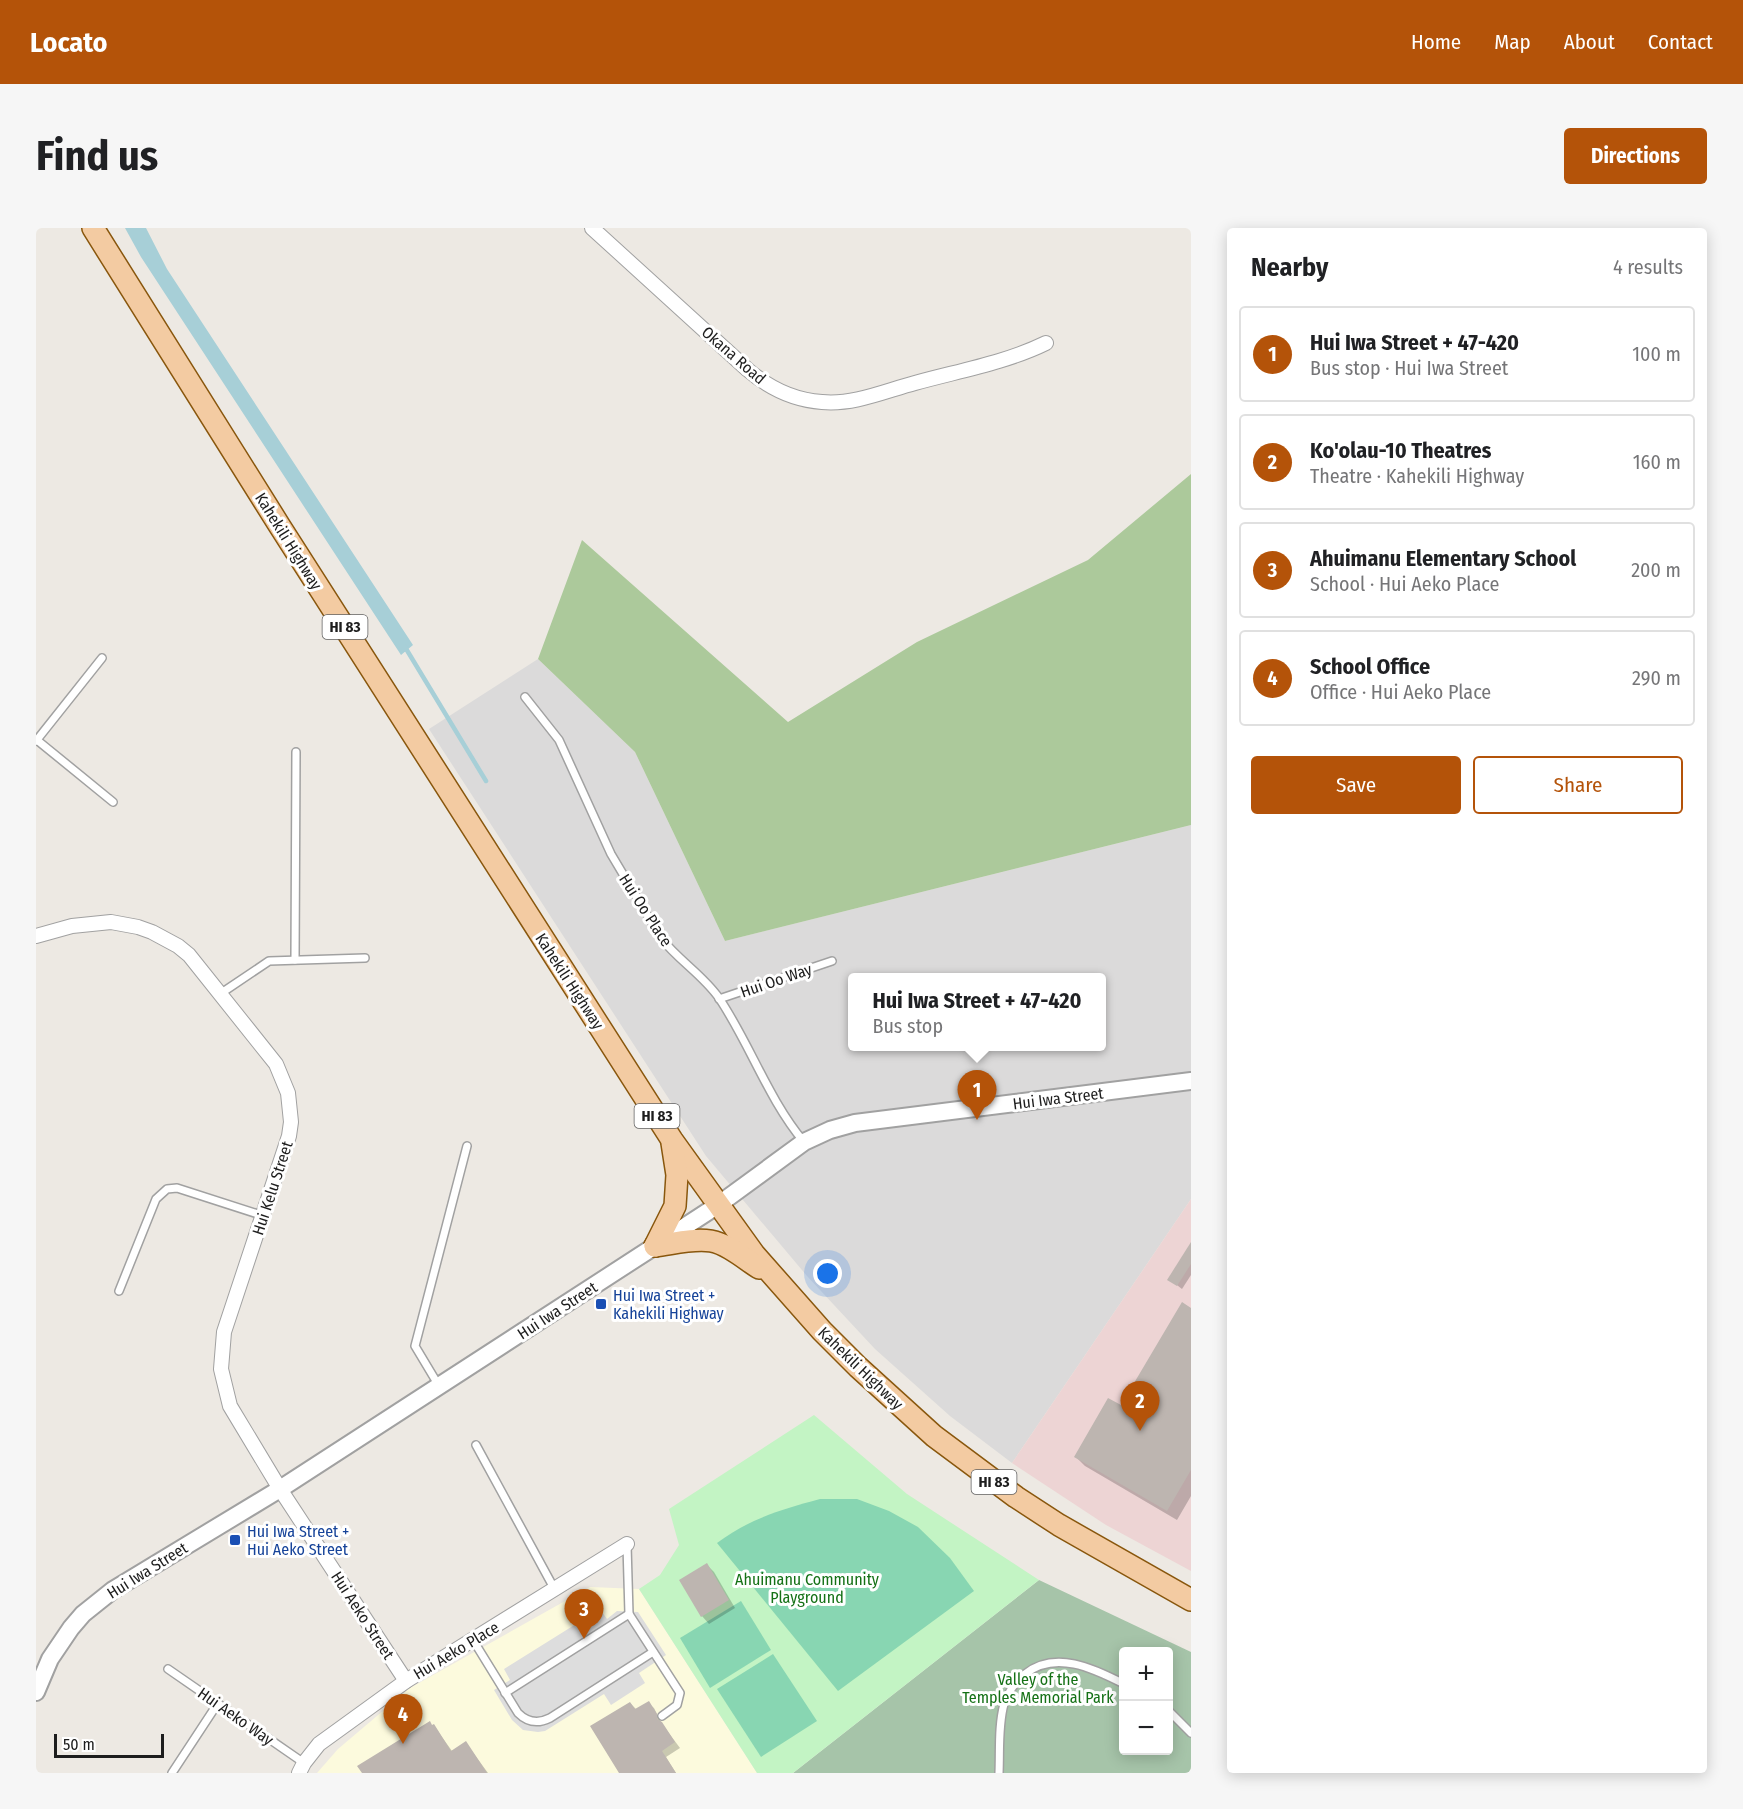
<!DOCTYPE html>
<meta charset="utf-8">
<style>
:root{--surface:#fff;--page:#f6f6f6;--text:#202124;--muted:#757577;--line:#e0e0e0;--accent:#b45309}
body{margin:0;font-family:"Fira Sans Condensed",sans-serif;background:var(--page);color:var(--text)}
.controls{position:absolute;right:18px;bottom:18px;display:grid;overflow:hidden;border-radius:6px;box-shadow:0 3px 15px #0003}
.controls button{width:54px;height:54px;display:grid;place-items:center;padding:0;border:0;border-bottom:2px solid var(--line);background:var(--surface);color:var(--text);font:30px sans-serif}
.scale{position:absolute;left:18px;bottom:15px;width:110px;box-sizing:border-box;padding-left:6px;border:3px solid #1d1d1d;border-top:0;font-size:16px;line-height:21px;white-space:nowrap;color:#1d1d1d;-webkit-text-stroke:4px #fff;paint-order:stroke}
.you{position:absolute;left:792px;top:1046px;width:21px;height:21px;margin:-15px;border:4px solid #fff;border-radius:50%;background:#1a73e8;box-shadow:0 0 0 9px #1a73e833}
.badge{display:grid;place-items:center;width:39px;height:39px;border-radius:50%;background:var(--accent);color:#fff;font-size:20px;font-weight:700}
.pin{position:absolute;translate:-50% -50px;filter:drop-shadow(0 2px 3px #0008)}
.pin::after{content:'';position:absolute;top:32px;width:21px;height:18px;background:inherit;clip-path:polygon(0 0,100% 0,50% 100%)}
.popup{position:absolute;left:812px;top:745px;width:258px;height:78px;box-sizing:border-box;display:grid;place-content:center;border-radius:6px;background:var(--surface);filter:drop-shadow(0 2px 4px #0005);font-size:20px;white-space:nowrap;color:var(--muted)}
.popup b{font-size:22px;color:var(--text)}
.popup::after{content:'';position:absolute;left:50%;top:100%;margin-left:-12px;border:12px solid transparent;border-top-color:var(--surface)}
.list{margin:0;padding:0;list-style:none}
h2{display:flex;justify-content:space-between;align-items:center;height:78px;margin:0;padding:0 24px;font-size:26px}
h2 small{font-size:20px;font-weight:400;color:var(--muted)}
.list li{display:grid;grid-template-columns:39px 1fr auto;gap:18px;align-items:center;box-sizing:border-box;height:96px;margin:0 12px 12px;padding:0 12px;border:2px solid var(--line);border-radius:6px}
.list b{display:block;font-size:22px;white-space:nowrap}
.list p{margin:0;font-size:20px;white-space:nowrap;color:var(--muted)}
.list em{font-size:20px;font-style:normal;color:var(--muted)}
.actions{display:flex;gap:12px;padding:18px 24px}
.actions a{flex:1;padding:14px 0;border:2px solid var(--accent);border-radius:6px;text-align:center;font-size:21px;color:var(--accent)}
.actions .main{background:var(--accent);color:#fff}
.map{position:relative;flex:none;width:1155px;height:1545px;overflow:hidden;border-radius:6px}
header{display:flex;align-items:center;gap:36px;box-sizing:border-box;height:84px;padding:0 30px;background:var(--accent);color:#fff}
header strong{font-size:28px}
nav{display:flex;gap:33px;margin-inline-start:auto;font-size:21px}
.intro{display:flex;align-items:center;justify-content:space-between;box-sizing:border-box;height:144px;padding:0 36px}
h1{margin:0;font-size:42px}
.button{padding:15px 27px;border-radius:6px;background:var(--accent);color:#fff;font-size:21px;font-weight:700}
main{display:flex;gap:36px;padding:0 36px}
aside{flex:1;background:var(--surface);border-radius:6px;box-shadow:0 3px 15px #0003}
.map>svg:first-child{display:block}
.residential{fill:#dbdada;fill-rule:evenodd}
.commercial{fill:#edd4d4}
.education{fill:#fcfadd}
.forest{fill:#acc99b}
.cemetery{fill:#a6c4a9;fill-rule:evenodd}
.park{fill:#c3f4c4}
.pitch{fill:#88d6b2}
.parking{fill:#ddd}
.water{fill:#a7cfd7}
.shadow{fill:#0003}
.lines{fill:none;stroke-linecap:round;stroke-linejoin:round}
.stream{stroke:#a7cfd7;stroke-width:4.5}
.building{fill:#bdb5b0}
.service-casing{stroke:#a1a1a1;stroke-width:10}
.minor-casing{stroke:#a1a1a1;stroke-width:16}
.tertiary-casing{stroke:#a1a1a1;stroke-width:20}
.primary-casing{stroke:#89570d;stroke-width:24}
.service{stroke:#fff;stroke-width:7}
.minor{stroke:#fff;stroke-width:14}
.tertiary{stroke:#fff;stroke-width:16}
.primary{stroke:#f3cba2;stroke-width:21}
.transit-dot{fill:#1a4fb4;stroke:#fff;stroke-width:2}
.labels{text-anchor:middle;stroke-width:6;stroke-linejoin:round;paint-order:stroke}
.shield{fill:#fff;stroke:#616161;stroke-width:1.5}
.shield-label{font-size:15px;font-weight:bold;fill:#1d1d1d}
.street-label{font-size:16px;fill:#1d1d1d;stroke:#fff}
.transit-label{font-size:16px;fill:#164399;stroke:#fff;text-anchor:start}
.park-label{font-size:16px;fill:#157116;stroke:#fff}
</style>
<header>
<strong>Locato</strong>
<nav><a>Home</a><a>Map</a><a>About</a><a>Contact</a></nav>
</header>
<div class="intro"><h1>Find us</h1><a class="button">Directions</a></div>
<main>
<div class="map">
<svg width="1155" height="1545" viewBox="0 0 1155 1545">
<rect width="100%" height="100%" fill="#ede9e3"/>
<path class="residential" d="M 502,431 L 599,524 L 689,713 L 1155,597 L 1155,971 L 976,1235 L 914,1188 L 839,1121 L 771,1048 L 670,928 L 393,501 ZM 816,750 L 1066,750 L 1066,818 L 816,818 Z"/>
<path class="commercial" d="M 1155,971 L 1155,1343 L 1070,1297 L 976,1235 Z"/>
<path class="education" d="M 554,1359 L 603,1361 L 721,1545 L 281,1545 L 302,1521 L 374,1460 Z"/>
<path class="forest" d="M 1155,246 L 1155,597 L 689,713 L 599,524 L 502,431 L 546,312 L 752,494 L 881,414 L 1052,332 Z"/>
<path class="cemetery" d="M 1003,1352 L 1155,1424 L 1155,1545 L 757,1545 ZM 1088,1424 L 1132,1424 L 1132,1522 L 1088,1522 Z"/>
<path class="park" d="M 778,1187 L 871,1266 L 1003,1352 L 757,1545 L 721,1545 L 603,1361 L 624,1347 L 643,1317 L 633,1281 Z"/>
<g class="pitch">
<path d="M 784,1271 L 821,1271 L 853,1283 L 882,1299 L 914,1330 L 938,1363 L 802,1463 L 681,1315 C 715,1290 744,1282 784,1271 Z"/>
<path d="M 705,1373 L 735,1422 L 674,1460 L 644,1410 Z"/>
<path d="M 737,1426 L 781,1493 L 725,1529 L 681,1461 Z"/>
</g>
<path class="parking" d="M 564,1381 L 571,1391 L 581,1383 L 602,1384 L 630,1427 L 603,1445 L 609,1455 L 575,1477 L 568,1466 L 509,1503 L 502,1504 L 487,1502 L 476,1492 L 458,1462 L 474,1452 L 468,1441 Z"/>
<path class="water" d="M 89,0 L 110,0 L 131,41 L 377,417 L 365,427 L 105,29 Z"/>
<g class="shadow">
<path d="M 1155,1017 L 1155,1047 L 1146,1061 L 1133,1051 Z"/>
<path d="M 1155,1081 L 1155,1268 L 1141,1292 L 1049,1238 L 1040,1229 L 1085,1179 Z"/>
<path d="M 671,1337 L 678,1344 L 699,1380 L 673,1396 L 666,1388 L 645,1352 Z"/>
<path d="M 594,1475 L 601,1482 L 612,1475 L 618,1480 L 626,1496 L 644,1520 L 630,1529 L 640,1545 L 585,1545 Z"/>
<path d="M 398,1498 L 416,1523 L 430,1515 L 452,1545 L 328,1545 Z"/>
</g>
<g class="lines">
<path class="stream" d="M 369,419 L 450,553"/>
</g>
<g class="building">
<path d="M 1155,1014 L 1155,1036 L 1141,1058 L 1131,1052 Z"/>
<path d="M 1146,1074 L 1155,1080 L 1155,1242 L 1131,1283 L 1038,1229 L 1072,1170 L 1085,1177 Z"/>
<path d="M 671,1335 L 693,1372 L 665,1389 L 643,1352 Z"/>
<path d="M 613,1473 L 621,1486 L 621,1491 L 626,1494 L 639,1514 L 626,1523 L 640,1545 L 583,1545 L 554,1498 L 594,1474 L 599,1481 Z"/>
<path d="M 394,1493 L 396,1497 L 398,1496 L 415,1523 L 430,1513 L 451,1545 L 326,1545 L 321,1538 Z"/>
</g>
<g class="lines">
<defs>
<g id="service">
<path d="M 489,469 L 523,512 L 575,626 L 625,710 C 642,732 667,747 683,770 C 714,816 732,871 768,914"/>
<path d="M 1,512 L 77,574"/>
<path d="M 0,513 L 66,430"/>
<path d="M 259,732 L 260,524"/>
<path d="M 184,766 L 233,733 L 329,730"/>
<path d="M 683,771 L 796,733"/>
<path d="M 83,1063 L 120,971 L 131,961 L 141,960 L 228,988"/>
<path d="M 403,1158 L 379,1118 L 431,918"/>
<path d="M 440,1217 L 519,1362"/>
<path d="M 591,1317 L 593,1386"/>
<path d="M 437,1412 L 482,1485 C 491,1494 502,1496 514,1490 L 617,1424"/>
<path d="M 132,1441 L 268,1535"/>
<path d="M 469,1465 L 593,1386 L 644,1465 L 641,1477 L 626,1488"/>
<path d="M 1132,1482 L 1155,1505"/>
<path d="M 136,1545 L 182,1475"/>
<path d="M 963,1545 C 964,1523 962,1498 968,1476 C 972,1464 979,1454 989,1446 C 1019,1422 1057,1440 1088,1456"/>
</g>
<g id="minor">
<path d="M 556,0 L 712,142 C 733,160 757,172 786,174 C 818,177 849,163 879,155 C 922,143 969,135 1010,115"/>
<path d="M 0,708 L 36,698 L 75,694 L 102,699 L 116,704 L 142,718 L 153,727 L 240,836 L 252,865 L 255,894 L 253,908 L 188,1104 L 185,1141 L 194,1178 L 244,1261 L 370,1453"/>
<path d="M 263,1545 L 268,1535 L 283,1516 L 370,1453 L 591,1316"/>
</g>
<path id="tertiary" d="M 0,1464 L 14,1431 L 35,1400 L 47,1386 L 77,1362 L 244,1261 L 619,1018 L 682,977 L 768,914 L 794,902 L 819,895 L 1155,853"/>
<g id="primary">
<path d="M 57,0 L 243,297 L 636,912 L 718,1026 L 786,1103 L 822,1139 L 898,1208 L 980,1269 L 1023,1297 L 1155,1372"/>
<path d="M 619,1018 C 636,1016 657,1010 675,1013 C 692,1016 709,1031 723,1040"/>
<path d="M 619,1018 L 639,978 L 641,947 L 636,915"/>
</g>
</defs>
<use href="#service" class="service-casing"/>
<use href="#minor" class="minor-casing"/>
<use href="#tertiary" class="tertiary-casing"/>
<use href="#primary" class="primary-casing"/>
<use href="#service" class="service"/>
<use href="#minor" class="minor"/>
<use href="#tertiary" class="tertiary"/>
<use href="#primary" class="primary"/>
</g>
<g class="transit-dot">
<rect x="559" y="1070" width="12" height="12" rx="3"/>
<rect x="193" y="1306" width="12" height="12" rx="3"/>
</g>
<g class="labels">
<g class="shield">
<rect x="286.5" y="387" width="45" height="24" rx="4.5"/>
<rect x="598.5" y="876" width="45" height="24" rx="4.5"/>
<rect x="935.5" y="1242" width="45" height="24" rx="4.5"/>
</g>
<g class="shield-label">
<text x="309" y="404">HI 83</text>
<text x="621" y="893">HI 83</text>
<text x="958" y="1259">HI 83</text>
</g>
<g class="street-label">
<text transform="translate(698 127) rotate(41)" y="6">Okana Road</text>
<text transform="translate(253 313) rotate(58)" y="6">Kahekili Highway</text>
<text transform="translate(610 682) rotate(57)" y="6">Hui Oo Place</text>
<text transform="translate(740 752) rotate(-19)" y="6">Hui Oo Way</text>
<text transform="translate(534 753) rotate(57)" y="6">Kahekili Highway</text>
<text transform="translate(1022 870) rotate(-7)" y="6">Hui Iwa Street</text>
<text transform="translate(236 960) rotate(-72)" y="6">Hui Kelu Street</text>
<text transform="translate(521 1082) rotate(-33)" y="6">Hui Iwa Street</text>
<text transform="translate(825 1140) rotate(44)" y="6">Kahekili Highway</text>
<text transform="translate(111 1342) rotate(-32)" y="6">Hui Iwa Street</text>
<text transform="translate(327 1387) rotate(57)" y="6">Hui Aeko Street</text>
<text transform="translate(420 1422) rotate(-31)" y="6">Hui Aeko Place</text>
<text transform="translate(200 1488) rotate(35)" y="6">Hui Aeko Way</text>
</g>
<g class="transit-label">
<text x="577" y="1073">Hui Iwa Street +<tspan x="577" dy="18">Kahekili Highway</tspan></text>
<text x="211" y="1309">Hui Iwa Street +<tspan x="211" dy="18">Hui Aeko Street</tspan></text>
</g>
<g class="park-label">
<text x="771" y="1357">Ahuimanu Community<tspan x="771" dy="18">Playground</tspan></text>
<text x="1002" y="1457">Valley of the<tspan x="1002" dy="18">Temples Memorial Park</tspan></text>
</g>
</g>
</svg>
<div class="controls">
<button>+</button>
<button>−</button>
</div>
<div class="scale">50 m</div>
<div class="you"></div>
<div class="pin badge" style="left:941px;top:892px">1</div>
<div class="popup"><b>Hui Iwa Street + 47-420</b>Bus stop</div>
<div class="pin badge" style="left:1104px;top:1203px">2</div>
<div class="pin badge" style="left:548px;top:1411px">3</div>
<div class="pin badge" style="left:367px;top:1516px">4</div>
</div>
<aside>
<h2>Nearby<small>4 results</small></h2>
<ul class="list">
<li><span class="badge">1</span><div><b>Hui Iwa Street + 47-420</b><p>Bus stop · Hui Iwa Street</p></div><em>100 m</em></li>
<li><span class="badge">2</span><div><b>Ko'olau-10 Theatres</b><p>Theatre · Kahekili Highway</p></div><em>160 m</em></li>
<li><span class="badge">3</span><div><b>Ahuimanu Elementary School</b><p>School · Hui Aeko Place</p></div><em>200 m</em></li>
<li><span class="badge">4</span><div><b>School Office</b><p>Office · Hui Aeko Place</p></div><em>290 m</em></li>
</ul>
<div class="actions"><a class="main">Save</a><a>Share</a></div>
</aside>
</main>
